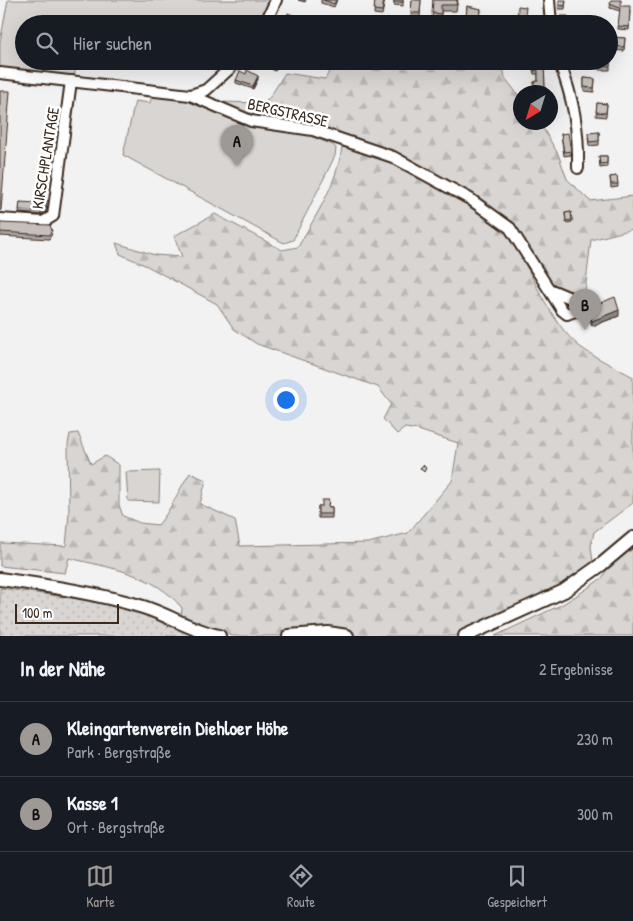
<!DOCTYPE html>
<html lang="de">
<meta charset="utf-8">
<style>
:root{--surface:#171b24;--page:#20242c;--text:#f1f3f6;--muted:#9ea1a6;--line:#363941;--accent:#9f9995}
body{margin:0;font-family:"Patrick Hand",sans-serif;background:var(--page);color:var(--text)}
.compass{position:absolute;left:513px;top:85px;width:45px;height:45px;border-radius:50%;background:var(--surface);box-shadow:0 5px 20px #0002;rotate:218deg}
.scale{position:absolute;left:15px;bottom:12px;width:104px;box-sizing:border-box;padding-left:5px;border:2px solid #3b2a1e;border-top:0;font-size:14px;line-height:18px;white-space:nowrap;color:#3b2a1e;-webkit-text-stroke:4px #fff;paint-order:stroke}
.you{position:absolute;left:285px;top:399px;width:18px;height:18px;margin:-12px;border:4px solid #fff;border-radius:50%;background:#1a73e8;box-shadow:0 0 0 8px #1a73e833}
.badge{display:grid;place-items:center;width:32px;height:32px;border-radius:50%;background:var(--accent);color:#111;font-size:16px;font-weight:700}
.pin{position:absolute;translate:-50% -41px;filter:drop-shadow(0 1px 2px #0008)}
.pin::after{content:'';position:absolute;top:26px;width:18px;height:15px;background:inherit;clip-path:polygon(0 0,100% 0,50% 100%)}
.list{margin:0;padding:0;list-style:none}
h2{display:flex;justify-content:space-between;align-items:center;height:65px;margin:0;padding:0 20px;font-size:21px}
h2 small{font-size:16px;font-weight:400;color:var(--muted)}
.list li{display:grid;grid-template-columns:32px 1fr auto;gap:15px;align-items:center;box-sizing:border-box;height:75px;padding:0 20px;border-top:1px solid var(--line)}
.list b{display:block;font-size:19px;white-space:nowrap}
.list p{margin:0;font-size:16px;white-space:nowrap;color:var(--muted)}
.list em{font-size:16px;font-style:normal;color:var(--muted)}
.icon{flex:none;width:28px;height:28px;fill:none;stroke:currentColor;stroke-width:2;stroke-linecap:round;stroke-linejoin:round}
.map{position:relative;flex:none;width:633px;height:636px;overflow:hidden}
.search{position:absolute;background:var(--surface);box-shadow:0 5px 20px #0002;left:15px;right:15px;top:15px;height:55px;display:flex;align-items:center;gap:12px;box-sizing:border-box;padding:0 18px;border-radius:28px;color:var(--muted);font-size:19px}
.sheet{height:215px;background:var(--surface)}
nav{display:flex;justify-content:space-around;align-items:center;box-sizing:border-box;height:70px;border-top:1px solid var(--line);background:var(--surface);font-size:14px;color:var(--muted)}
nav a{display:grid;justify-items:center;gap:2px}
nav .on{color:var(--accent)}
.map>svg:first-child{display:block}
.grass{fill:url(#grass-dots);stroke:#8a8078}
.forest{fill:url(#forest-firs);stroke:#8a8078}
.garden{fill:#d8d5d2;stroke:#8a8078}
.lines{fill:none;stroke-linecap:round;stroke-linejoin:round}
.minor-casing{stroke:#3b2a1e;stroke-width:14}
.major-casing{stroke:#3b2a1e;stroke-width:16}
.minor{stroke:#fff;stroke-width:10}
.major{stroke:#fff;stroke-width:12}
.wall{fill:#aaa5a3;stroke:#3b2a1e}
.shaded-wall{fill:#8b8684;stroke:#3b2a1e}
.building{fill:#c6c0bd;stroke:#3b2a1e}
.labels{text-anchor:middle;stroke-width:5;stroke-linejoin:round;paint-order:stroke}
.street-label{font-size:16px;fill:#3b2a1e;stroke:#fff}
</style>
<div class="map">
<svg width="633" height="636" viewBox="0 0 633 636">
<defs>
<pattern id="grass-dots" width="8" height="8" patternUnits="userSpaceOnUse" patternTransform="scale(1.25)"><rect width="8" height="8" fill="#d8d5d2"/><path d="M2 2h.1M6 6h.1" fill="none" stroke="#bab7b4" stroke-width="1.8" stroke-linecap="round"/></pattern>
<pattern id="forest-firs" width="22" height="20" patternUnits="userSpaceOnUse" patternTransform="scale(1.25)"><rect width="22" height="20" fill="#d8d5d2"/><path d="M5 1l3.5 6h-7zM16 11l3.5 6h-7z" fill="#bab7b4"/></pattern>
</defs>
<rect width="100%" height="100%" fill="#f3f2f2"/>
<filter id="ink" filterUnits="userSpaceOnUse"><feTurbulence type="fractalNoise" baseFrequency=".02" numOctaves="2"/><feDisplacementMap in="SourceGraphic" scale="10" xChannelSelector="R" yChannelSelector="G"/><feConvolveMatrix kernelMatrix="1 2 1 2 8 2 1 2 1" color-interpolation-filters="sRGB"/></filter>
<g filter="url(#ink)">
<path class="grass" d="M 0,588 L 100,602 L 142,612 L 199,636 L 0,636 Z"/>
<g class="forest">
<path d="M 336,61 L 502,61 L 505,78 L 520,97 L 520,122 L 540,123 L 558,154 L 567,179 L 590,201 L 633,196 L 633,229 L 591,240 L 584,300 L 551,286 L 511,234 C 527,266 551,324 579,346 C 595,358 616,367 633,377 L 633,503 L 594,532 L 591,546 L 594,571 L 469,636 L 233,636 L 208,630 L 181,617 L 182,608 C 154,573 110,568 69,558 L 65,573 L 0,566 L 0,543 L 66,546 L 69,513 L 68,444 L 70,434 L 78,433 L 91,464 L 105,456 L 119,465 L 119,505 L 123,516 L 140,523 L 158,525 C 172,509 178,490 190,473 L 206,480 L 200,504 L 235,520 L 240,546 L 368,543 L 408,533 L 452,481 L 458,443 L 418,430 L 405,428 L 397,434 L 383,419 L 391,404 L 378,387 L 257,344 L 234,329 L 217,304 L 147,266 L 120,254 L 116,243 L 155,255 L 182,257 L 174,236 L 215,214 L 282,250 L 298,247 C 316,215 337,184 342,147 L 405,159 L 252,118 L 219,102 L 264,103 L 270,97 L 285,73 L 325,79 Z"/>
<path d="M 633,541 L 633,636 L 495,636 L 563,604 L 582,592 L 602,578 L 617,553 Z"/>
</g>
<g class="garden">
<path d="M 8,0 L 273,0 L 262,24 L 24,24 L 24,61 L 77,61 L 74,77 L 0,68 L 0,42 Z"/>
<path d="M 152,95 L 184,99 L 240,122 L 306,134 L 333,145 L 336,148 L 335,156 L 293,240 L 284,243 L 280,241 L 123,155 L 135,101 L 150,103 Z"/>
<path d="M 160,471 L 159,502 L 128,501 L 126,472 Z"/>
</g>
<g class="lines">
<defs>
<g id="minor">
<path d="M 549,0 L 551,24"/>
<path d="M 265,24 L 276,0"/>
<path d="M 559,61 C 573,98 579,128 578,168"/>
<path d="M 0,73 L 190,95 L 251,121 L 313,130 L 393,157 L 470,199 L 510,228 L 562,310 L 567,314 L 575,311 L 577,304 L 575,300 L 549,289"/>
<path d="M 191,95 L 206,90 L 238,61"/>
<path d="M 0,219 L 43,222 L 53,216 L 71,81"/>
</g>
<g id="major">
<path d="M 0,579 C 48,586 97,593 143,607 C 169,615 192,631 219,636"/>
<path d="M 289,636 L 328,633 L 347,636"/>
<path d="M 465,636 L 564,591 L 602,564 L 633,538"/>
</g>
</defs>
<use href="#minor" class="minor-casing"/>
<use href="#major" class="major-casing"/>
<use href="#minor" class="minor"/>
<use href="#major" class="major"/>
</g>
<g class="wall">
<path d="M 298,0 L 306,0 L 305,2 Z"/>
<path d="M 321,0 L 337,0 L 334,7 L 321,3 Z"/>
<path d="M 375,0 L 385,0 L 382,15 L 374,14 Z"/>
<path d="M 394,0 L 403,0 L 403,6 L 394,5 Z"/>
<path d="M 412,0 L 421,0 L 420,17 L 411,17 Z"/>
<path d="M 433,0 L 458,0 L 456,11 L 441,11 L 441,19 L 432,19 Z"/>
<path d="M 566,0 L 565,9 L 559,9 L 559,5 Z"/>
<path d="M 611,0 L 630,10 L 629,30 L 618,29 L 620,11 L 610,8 Z"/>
<path d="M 467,6 L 481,9 L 480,22 L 466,21 Z"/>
<path d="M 609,37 L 625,38 L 624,51 L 609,50 Z"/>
<path d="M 610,57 L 610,70 L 599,70 L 599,61 Z"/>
<path d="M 259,61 L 280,61 L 275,71 L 259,62 Z"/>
<path d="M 531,61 L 544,61 L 545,92 L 534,92 L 534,82 L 538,81 L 538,74 L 534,74 Z"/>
<path d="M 584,78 L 595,79 L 594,92 L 584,91 Z"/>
<path d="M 258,79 L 253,89 L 236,83 L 236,80 Z"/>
<path d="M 597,103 L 607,104 L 606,117 L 596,116 Z"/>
<path d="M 599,132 L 599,145 L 589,146 L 588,137 Z"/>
<path d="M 561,134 L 571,151 L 571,155 L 564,156 Z"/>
<path d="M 599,156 L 607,156 L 607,167 L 600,168 Z"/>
<path d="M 617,176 L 618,187 L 611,188 L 610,177 Z"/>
<path d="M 20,202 L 46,212 L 41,215 L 19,213 Z"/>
<path d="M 571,212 L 572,222 L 566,223 L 565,213 Z"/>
<path d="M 0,223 L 52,234 L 49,239 L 0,236 Z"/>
<path d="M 588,308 L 619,316 L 592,326 L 588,314 Z"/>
<path d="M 318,506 L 332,507 L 332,518 L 318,518 Z"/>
</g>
<g class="shaded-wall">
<path d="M 297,17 L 296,24 L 293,24 Z"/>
<path d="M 277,61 L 280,61 L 275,71 L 275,65 Z"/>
<path d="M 258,76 L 258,79 L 253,89 L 253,86 Z"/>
<path d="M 47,200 L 46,212 L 41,215 L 41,211 Z"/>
<path d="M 619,310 L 619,316 L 592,326 L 592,321 Z"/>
</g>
<g class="building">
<path d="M 324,0 L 336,0 L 334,4 Z"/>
<path d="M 375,0 L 384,0 L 382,11 L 374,10 Z"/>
<rect x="394" y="0" width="9" height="2"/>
<path d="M 412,0 L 421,0 L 420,13 L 411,13 Z"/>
<path d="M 433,0 L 457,0 L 456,5 L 441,5 L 441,14 L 432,13 Z"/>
<path d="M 559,0 L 566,0 L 565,6 L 559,5 Z"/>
<path d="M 611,0 L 621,0 L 621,6 L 630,6 L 629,27 L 618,26 L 620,8 L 610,4 Z"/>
<path d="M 467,6 L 481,9 L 480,18 L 466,17 Z"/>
<path d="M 518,6 L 526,7 L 525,16 L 531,16 L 530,23 L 527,22 L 526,24 L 517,24 Z"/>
<path d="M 288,13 L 297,17 L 293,24 L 278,24 L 281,19 L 284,20 Z"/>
<path d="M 561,16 L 568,16 L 567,23 L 560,23 Z"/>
<path d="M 309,20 L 317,24 L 307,24 Z"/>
<path d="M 609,37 L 625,38 L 624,47 L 609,46 Z"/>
<path d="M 609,57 L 610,57 L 610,66 L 599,66 L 599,61 L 609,61 Z"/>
<path d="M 267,61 L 277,61 L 275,65 Z"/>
<path d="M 532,61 L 544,61 L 545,90 L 534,92 L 534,82 L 538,81 L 538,70 L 534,71 Z"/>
<path d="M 247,70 L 258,76 L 253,86 L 236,80 L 240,71 L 246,74 Z"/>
<path d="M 584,78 L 595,79 L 594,88 L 584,87 Z"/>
<path d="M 0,91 L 10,91 L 1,210 L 0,211 Z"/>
<path d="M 597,103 L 607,104 L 606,113 L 596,112 Z"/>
<path d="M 599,132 L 599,141 L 589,142 L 588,133 Z"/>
<path d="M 568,133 L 571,151 L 564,152 L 561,134 Z"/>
<path d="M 599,156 L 607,156 L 607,163 L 600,164 Z"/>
<path d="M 617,176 L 618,184 L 611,184 L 610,177 Z"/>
<path d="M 36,199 L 47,200 L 46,208 L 41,211 L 19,210 L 20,202 L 36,203 Z"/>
<path d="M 571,212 L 572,220 L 566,221 L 565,213 Z"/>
<path d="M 0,223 L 50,225 L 52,231 L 49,235 L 0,232 Z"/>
<path d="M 615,297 L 619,310 L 592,321 L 588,308 Z"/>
<path d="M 423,465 L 426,468 L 424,472 L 420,468 Z"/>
<path d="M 322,500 L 329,500 L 328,507 L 332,507 L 332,514 L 318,514 L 318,506 L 322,506 Z"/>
</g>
</g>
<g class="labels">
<g class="street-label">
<text transform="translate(288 112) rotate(13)" y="6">BERGSTRASSE</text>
<text transform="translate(45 158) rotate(-81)" y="6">KIRSCHPLANTAGE</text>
</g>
</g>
</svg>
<svg class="compass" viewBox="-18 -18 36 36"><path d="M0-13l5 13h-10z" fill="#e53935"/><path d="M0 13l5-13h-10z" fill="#9ea1a6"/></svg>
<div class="scale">100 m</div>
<div class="you"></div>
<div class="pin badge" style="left:237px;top:166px">A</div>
<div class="pin badge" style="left:585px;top:330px">B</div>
<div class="search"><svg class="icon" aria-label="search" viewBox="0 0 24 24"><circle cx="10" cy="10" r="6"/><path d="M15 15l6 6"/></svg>Hier suchen</div>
</div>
<section class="sheet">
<h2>In der Nähe<small>2 Ergebnisse</small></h2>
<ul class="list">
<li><span class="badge">A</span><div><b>Kleingartenverein Diehloer Höhe</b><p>Park · Bergstraße</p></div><em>230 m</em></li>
<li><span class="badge">B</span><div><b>Kasse 1</b><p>Ort · Bergstraße</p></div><em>300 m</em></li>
</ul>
</section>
<nav>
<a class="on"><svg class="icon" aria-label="map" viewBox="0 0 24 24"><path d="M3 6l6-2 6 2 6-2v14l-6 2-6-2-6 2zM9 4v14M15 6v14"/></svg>Karte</a>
<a><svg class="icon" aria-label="directions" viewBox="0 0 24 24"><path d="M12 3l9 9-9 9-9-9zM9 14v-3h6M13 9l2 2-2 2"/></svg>Route</a>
<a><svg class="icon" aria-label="saved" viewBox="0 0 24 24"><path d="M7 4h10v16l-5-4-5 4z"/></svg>Gespeichert</a>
</nav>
